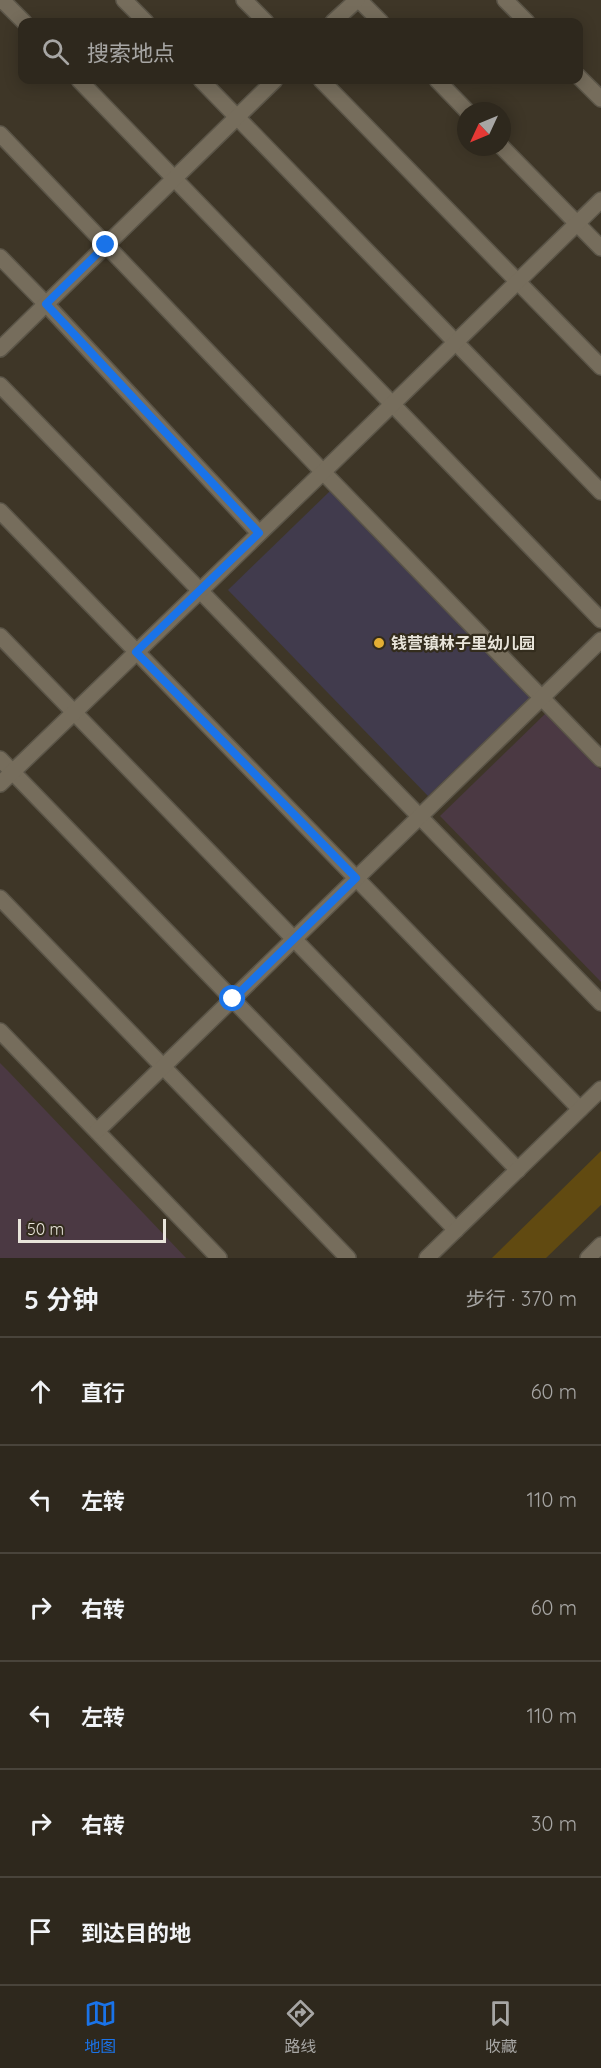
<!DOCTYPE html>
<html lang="zh">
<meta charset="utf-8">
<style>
:root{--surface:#2e281d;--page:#3a342a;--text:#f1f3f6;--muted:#a7a6a4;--line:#49443b;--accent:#1a73e8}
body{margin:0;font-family:Quicksand,"Noto Sans SC",sans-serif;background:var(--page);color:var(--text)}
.compass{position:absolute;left:457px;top:102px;width:54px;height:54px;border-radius:50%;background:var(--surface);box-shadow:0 3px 15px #0003;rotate:226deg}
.scale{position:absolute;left:18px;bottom:15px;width:148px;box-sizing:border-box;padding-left:6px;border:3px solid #e9e5db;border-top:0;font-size:16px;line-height:21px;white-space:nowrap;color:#e9e5db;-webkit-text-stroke:4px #332c1d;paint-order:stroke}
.stop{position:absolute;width:18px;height:18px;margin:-14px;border:4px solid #1a73e8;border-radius:50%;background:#fff}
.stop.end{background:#1a73e8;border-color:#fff;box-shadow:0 2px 6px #0008}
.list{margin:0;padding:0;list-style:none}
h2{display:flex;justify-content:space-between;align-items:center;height:78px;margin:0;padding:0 24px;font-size:26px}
h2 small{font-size:20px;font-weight:400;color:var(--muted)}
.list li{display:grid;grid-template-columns:39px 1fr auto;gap:18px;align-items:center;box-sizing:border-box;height:108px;padding:0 24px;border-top:2px solid var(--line)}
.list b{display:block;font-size:22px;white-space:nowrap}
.list em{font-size:20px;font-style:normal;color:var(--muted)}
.icon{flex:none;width:33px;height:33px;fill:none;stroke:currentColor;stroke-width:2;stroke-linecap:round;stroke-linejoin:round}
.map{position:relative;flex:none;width:601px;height:1258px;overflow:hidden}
.search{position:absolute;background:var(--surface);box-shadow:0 3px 15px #0003;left:18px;right:18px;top:18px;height:66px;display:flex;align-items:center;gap:15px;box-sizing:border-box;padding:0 21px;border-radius:12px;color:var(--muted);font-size:22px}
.sheet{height:726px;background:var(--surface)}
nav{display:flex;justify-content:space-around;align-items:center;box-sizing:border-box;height:84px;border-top:2px solid var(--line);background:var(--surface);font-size:16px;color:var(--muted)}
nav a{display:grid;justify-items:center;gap:3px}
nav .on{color:var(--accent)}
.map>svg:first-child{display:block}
.commercial{fill:#4b3943}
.education{fill:#413b4d}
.building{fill:#614a11}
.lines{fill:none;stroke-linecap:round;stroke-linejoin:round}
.minor-casing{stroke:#5b5548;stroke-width:18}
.minor{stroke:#766d5c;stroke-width:15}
.route{stroke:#1a73e8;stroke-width:8}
.poi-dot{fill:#e3ae34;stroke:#332c1d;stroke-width:2}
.labels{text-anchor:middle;stroke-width:4.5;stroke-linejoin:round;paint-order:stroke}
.poi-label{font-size:16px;font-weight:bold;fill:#e9e5db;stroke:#332c1d;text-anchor:start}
</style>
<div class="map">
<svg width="601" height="1258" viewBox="0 0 601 1258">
<rect width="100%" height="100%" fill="#3e3627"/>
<g class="commercial">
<path d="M 546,713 L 601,770 L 601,982 L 440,816 Z"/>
<path d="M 0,1063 L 8,1071 L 186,1258 L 0,1258 Z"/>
</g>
<path class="education" d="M 330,491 L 530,697 L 428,796 L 228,590 Z"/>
<path class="building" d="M 601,1151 L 601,1205 L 546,1258 L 492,1258 Z"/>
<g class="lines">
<defs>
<g id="minor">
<path d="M 2,0 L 24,22"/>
<path d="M 124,0 L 146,22"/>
<path d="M 244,0 L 266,22"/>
<path d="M 359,0 L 381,22"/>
<path d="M 505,0 L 527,22"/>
<path d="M 333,22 L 357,0"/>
<path d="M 578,76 L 601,99"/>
<path d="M 79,80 L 601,620"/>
<path d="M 201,80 L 601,492"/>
<path d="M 321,80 L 601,367"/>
<path d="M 437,80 L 467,111"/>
<path d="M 0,134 L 323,472 L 601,759"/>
<path d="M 502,147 L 601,248"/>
<path d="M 0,257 L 46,304 L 259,533"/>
<path d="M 0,349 L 275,80"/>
<path d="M 0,385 L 601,1003"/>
<path d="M 0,511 L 580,1109"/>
<path d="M 0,636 L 518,1170"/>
<path d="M 0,759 L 456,1230"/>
<path d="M 0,784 L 323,472 L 601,200"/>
<path d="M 0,898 L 348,1258"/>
<path d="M 0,1031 L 219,1258"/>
<path d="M 97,1131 L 601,640"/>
<path d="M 427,1258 L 601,1089"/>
<path d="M 588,1258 L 601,1245"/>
</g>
</defs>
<use href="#minor" class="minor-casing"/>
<use href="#minor" class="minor"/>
</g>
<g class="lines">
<path class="route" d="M 106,245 L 46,304 L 259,533 L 136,652 L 356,878 L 233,999"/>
</g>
<circle class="poi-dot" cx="379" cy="643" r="6"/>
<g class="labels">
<g class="poi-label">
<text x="391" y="649">钱营镇林子里幼儿园</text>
</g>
</g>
</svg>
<svg class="compass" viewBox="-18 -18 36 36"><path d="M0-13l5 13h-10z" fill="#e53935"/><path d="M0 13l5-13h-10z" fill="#a7a6a4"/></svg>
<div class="scale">50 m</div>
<div class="stop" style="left:233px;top:999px"></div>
<div class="stop end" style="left:106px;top:245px"></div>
<div class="search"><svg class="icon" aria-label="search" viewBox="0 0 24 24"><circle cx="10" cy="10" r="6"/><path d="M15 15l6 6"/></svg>搜索地点</div>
</div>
<section class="sheet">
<h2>5 分钟<small>步行 · 370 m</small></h2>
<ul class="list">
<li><svg class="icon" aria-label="ahead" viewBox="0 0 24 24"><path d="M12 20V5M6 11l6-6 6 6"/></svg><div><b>直行</b></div><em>60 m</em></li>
<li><svg class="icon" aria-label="left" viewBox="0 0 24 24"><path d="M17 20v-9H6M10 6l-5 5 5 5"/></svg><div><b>左转</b></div><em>110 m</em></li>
<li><svg class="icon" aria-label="right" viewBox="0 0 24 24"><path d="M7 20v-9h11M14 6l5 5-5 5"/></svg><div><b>右转</b></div><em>60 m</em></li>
<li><svg class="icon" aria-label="left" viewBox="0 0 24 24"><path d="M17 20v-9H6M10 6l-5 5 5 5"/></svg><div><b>左转</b></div><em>110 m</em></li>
<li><svg class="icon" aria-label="right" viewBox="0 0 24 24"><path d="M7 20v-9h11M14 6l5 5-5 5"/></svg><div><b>右转</b></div><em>30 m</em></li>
<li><svg class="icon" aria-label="arrive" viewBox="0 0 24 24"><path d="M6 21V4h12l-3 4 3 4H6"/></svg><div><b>到达目的地</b></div></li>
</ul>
</section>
<nav>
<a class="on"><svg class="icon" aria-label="map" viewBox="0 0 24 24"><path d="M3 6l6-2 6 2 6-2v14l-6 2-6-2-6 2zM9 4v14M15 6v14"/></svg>地图</a>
<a><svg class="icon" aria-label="directions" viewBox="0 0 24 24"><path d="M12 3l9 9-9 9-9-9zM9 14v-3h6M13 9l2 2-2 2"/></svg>路线</a>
<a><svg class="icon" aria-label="saved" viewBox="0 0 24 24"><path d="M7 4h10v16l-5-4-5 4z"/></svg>收藏</a>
</nav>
